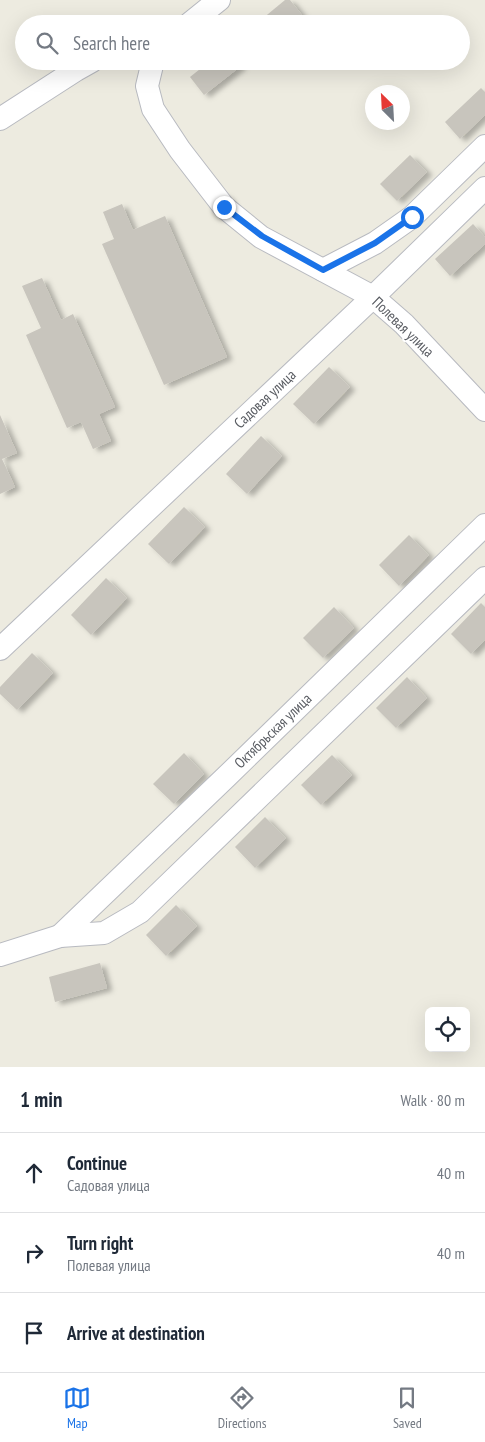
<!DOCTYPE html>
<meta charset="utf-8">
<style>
:root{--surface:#fff;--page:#f2f2f3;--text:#1f2937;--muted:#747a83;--line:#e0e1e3;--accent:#1a73e8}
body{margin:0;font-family:"PT Sans Narrow",sans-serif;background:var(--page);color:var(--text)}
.controls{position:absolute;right:15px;bottom:15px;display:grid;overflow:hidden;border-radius:8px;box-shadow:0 5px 20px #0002}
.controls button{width:45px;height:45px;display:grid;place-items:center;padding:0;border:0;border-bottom:1px solid var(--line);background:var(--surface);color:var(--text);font:25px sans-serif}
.compass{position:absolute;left:365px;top:85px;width:45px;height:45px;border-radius:50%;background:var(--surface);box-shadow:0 5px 20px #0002;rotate:336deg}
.stop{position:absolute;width:15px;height:15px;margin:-11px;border:4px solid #1a73e8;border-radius:50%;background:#fff}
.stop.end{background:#1a73e8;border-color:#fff;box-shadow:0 1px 5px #0008}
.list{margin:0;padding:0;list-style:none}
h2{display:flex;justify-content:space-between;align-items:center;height:65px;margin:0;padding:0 20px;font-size:21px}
h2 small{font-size:16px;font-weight:400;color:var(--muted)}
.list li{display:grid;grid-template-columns:32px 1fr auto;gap:15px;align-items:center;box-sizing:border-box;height:80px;padding:0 20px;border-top:1px solid var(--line)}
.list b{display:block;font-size:19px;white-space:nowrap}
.list p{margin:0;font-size:16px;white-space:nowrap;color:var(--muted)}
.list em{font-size:16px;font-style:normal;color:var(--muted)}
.icon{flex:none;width:28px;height:28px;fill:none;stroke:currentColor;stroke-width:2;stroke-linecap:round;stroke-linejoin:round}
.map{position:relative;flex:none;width:485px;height:1067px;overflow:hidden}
.search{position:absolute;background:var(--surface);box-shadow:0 5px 20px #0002;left:15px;right:15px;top:15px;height:55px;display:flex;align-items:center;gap:12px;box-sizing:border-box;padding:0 18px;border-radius:28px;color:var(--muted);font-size:19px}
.sheet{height:305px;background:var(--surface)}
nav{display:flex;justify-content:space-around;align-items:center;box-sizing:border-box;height:70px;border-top:1px solid var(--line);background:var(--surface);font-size:14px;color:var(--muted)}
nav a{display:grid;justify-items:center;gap:2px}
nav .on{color:var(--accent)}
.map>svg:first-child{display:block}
.building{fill:#c8c5bd;filter:url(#shadow)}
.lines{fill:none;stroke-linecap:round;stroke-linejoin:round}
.minor-casing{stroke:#b8bac0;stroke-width:24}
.minor{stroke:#fff;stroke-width:22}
.route{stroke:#1a73e8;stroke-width:6}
.labels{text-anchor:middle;stroke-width:4;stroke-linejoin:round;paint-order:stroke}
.street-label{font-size:15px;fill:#595c62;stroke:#fff}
</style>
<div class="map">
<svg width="485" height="1067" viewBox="0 0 485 1067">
<defs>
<filter id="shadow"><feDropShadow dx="5.5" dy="3" stdDeviation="2.5" flood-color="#0004"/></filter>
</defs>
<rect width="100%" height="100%" fill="#edebe0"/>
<g class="building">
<path d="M 285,0 L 290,0 L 302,15 L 291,24 L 256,24 Z"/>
<path d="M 210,61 L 237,61 L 241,66 L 204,95 L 190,77 Z"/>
<path d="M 481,88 L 485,92 L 485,115 L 460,139 L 445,122 Z"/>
<path d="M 410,155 L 427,172 L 397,201 L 380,184 Z"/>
<path d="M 122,204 L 133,230 L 165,216 L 227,357 L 164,385 L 102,244 L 114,239 L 103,212 Z"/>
<path d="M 473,224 L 485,237 L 485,244 L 450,276 L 435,259 Z"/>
<path d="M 42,278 L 61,320 L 73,314 L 115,407 L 99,414 L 111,441 L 93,449 L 81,422 L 67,428 L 26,335 L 41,328 L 22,286 Z"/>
<path d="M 329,367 L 350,387 L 314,424 L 293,404 Z"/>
<path d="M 0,415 L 17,453 L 2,459 L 15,487 L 0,494 Z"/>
<path d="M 261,436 L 282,456 L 247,494 L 226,474 Z"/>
<path d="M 184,507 L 205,527 L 169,564 L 148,544 Z"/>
<path d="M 409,535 L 429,555 L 399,586 L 379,565 Z"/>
<path d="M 106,578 L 127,598 L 91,635 L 71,615 Z"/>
<path d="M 481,603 L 485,607 L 485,640 L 471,654 L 451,634 Z"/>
<path d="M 334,607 L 354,628 L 323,658 L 303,638 Z"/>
<path d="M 32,653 L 53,673 L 17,710 L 0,694 L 0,687 Z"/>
<path d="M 407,677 L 427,698 L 396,728 L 376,708 Z"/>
<path d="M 184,753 L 204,774 L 174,804 L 153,784 Z"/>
<path d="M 332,755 L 352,775 L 321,805 L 301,785 Z"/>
<path d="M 265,817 L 286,838 L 255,868 L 235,847 Z"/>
<path d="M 176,905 L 197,926 L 166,956 L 146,935 Z"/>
<path d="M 100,963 L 107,988 L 55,1002 L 49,977 Z"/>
</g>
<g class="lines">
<defs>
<g id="minor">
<path d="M 189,24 L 219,0"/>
<path d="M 153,61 L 147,86 L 153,109 L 180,150 L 224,207 L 261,237 L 373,297 L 404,324 L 485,410"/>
<path d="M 0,119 L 76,70 L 92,61"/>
<path d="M 323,270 L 375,243 L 412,217 L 485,146"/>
<path d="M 0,649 L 373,297 L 485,188"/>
<path d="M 60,936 L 226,777 L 485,525"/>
<path d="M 0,955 L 60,936 L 104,933 L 140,912 L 485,578"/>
</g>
</defs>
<use href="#minor" class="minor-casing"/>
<use href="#minor" class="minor"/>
</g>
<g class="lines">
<path class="route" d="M 224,207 L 262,236 L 323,270 L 375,243 L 412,217"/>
</g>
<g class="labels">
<g class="street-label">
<text transform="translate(403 327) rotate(44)" y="5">Полевая улица</text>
<text transform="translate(265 399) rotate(-43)" y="5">Садовая улица</text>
<text transform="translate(273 731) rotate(-44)" y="5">Октябрьская улица</text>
</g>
</g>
</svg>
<div class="controls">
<button><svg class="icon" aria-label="locate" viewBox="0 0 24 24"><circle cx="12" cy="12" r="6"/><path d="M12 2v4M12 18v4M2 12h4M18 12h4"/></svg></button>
</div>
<svg class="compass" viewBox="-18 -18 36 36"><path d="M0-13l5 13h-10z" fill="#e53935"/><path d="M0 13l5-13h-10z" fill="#747a83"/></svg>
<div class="stop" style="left:412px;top:217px"></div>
<div class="stop end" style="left:224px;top:207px"></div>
<div class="search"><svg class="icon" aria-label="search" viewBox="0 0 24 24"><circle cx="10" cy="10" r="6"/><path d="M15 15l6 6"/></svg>Search here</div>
</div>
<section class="sheet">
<h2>1 min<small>Walk · 80 m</small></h2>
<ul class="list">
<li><svg class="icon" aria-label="ahead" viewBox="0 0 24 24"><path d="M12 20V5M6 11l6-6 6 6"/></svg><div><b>Continue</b><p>Садовая улица</p></div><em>40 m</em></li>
<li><svg class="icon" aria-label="right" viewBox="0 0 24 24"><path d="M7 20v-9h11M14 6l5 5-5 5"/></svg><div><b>Turn right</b><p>Полевая улица</p></div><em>40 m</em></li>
<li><svg class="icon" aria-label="arrive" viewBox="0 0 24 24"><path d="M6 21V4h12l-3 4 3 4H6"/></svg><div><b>Arrive at destination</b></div></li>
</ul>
</section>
<nav>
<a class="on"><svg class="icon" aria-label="map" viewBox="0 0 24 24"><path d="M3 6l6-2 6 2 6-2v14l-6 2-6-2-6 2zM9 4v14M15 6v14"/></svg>Map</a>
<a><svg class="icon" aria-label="directions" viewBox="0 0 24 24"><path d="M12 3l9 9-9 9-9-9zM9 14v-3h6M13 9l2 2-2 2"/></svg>Directions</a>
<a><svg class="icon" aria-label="saved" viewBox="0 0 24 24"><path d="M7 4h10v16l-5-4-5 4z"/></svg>Saved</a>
</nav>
